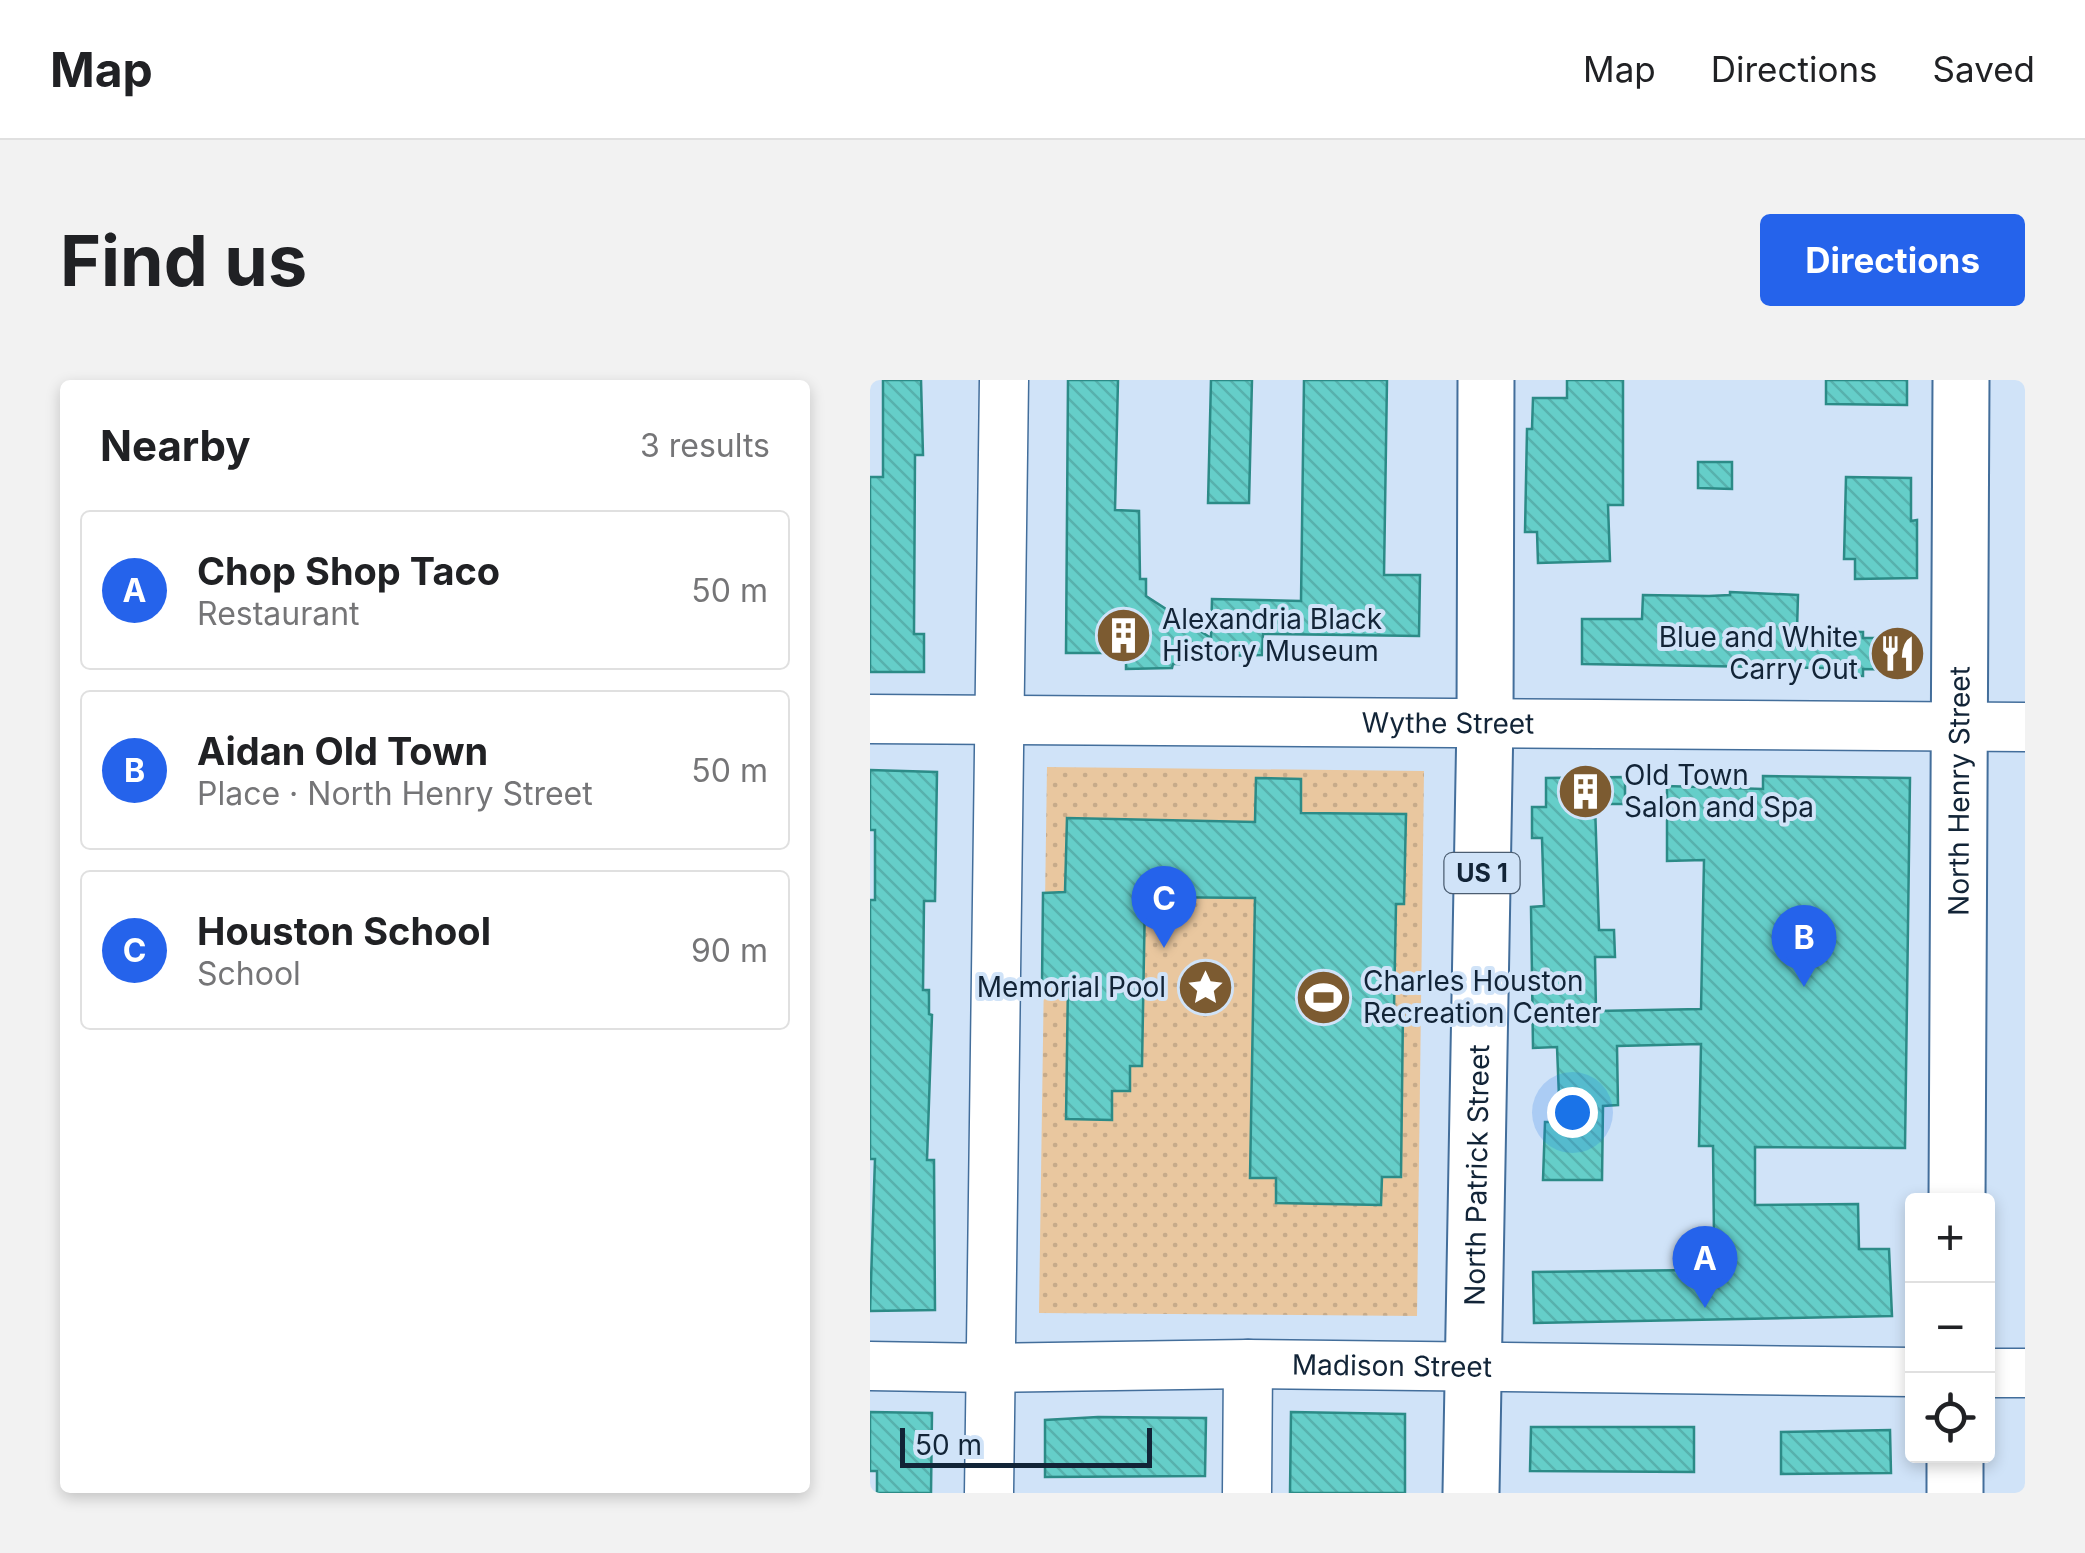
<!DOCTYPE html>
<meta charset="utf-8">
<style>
:root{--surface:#fff;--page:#f2f2f2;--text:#202124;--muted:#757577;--line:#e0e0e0;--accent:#2563eb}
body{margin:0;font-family:Inter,sans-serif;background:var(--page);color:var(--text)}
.controls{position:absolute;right:30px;bottom:30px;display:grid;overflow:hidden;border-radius:10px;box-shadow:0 5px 15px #0003}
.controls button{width:90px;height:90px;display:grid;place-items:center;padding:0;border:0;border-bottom:2px solid var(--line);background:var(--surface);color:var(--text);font:50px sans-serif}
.scale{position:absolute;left:30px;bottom:25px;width:252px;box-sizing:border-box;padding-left:10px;border:5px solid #122437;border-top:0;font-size:28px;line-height:35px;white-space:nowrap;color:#122437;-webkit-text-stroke:8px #d0e3f8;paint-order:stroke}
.you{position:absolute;left:702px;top:732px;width:35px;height:35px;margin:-25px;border:8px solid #fff;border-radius:50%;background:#1a73e8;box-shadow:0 0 0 15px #1a73e833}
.badge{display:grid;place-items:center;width:65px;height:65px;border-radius:50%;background:var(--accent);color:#fff;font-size:32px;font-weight:700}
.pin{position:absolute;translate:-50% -82px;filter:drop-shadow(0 2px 5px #0008)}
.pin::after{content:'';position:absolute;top:52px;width:35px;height:30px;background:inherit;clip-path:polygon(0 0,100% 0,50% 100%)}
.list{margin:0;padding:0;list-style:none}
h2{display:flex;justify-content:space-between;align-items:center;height:130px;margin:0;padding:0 40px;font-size:42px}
h2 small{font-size:32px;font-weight:400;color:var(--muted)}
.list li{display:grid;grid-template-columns:65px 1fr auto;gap:30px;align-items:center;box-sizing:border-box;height:160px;margin:0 20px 20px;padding:0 20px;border:2px solid var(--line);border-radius:10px}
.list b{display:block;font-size:38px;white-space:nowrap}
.list p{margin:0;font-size:32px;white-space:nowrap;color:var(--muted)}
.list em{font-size:32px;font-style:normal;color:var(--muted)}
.icon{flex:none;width:55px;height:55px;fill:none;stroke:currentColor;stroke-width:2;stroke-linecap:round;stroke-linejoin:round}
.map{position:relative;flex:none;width:1155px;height:1113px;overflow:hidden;border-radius:10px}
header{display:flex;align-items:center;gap:60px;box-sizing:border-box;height:140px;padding:0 50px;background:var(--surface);border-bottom:2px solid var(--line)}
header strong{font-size:48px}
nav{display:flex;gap:55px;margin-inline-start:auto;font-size:35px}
.intro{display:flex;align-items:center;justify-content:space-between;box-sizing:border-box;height:240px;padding:0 60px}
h1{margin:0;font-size:70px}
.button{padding:25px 45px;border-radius:10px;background:var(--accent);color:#fff;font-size:35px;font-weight:700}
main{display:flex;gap:60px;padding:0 60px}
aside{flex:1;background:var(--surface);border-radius:10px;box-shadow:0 5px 15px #0003}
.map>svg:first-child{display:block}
.park{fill:url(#park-dots)}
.building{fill:url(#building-back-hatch);stroke:#2c8b87;stroke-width:2.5}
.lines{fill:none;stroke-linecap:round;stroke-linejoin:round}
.minor-casing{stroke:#436e9b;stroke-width:51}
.highway-casing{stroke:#436e9b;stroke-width:59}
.minor{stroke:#fff;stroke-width:48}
.highway{stroke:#fff;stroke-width:55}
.labels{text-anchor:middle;stroke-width:8;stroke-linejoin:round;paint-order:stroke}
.shield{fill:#d0e3f8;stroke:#4b5d71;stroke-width:2.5}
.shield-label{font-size:25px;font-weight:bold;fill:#122437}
.poi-label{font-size:28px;fill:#122437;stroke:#d0e3f8;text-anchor:start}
.street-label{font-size:28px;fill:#122437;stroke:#d0e3f8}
</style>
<header>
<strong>Map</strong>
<nav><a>Map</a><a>Directions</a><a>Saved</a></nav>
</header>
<div class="intro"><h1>Find us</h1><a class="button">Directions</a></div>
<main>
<aside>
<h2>Nearby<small>3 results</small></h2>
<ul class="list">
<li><span class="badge">A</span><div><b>Chop Shop Taco</b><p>Restaurant</p></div><em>50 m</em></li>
<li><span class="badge">B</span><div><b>Aidan Old Town</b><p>Place · North Henry Street</p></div><em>50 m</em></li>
<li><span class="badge">C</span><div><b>Houston School</b><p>School</p></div><em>90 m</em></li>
</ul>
</aside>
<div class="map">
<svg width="1155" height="1113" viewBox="0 0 1155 1113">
<defs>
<pattern id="park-dots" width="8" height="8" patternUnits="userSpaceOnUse" patternTransform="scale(2.5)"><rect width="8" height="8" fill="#e9c79f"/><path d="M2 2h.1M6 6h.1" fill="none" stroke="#c7ab8a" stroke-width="1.8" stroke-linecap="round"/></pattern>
<pattern id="building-back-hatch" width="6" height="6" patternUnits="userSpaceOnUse" patternTransform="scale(2.5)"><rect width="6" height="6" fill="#65cec9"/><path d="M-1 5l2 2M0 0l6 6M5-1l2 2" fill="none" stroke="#57b1ad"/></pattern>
</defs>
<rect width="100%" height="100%" fill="#d0e3f8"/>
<path class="park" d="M 177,387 L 554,391 L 547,936 L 169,933 Z"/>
<g class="building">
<path d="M 13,0 L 51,0 L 53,75 L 45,75 L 44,254 L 54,254 L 54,292 L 0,292 L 0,97 L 13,97 Z"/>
<path d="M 198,0 L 248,0 L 245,130 L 269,131 L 270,199 L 276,199 L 276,216 L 341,258 L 342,219 L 431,221 L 434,0 L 517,0 L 514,195 L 550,195 L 549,256 L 393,254 L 392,275 L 309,277 L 309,284 L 303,284 L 302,288 L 256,289 L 256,273 L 196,273 Z"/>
<path d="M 341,0 L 382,0 L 379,123 L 338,123 Z"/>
<path d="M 697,0 L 753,0 L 753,125 L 738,125 L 740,181 L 668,183 L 667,152 L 655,152 L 657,49 L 662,49 L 663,18 L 697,18 Z"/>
<path d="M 956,0 L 1037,0 L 1037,25 L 956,24 Z"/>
<path d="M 828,82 L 862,82 L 862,109 L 828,108 Z"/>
<path d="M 976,97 L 1041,98 L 1041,141 L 1047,140 L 1047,198 L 985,199 L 985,179 L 974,179 Z"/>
<path d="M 860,212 L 928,215 L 927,251 L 993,252 L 993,258 L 1043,258 L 1043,283 L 1033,290 L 993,289 L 993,296 L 955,295 L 955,288 L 712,284 L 712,239 L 772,239 L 773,215 L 839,216 L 860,215 Z"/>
<path d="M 0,390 L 67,392 L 65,521 L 54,521 L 53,610 L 59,610 L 59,634 L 62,635 L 57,780 L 64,780 L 65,930 L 0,931 L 5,779 L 0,779 L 0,520 L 5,520 L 5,450 L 0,450 Z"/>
<path d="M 893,396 L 1040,398 L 1035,768 L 885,767 L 885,825 L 988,824 L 989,869 L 1019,869 L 1022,936 L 664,943 L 663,892 L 823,890 L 824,859 L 844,859 L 843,766 L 829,766 L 831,664 L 747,666 L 748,725 L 733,726 L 732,800 L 673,800 L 675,742 L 690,742 L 687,667 L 663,668 L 661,527 L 674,526 L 672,458 L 662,458 L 662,427 L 676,427 L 676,398 L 755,397 L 755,424 L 725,424 L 729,550 L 744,550 L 745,577 L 725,577 L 726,631 L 831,629 L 834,480 L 797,481 L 797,406 L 893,409 Z"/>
<path d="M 386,398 L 431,399 L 431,433 L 536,434 L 534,524 L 526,524 L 524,629 L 533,630 L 531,797 L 512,797 L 511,825 L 406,823 L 406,798 L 380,798 L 385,518 L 275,517 L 272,686 L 260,686 L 260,711 L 242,711 L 242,740 L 196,739 L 198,603 L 172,604 L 173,513 L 195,512 L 197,438 L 385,442 Z"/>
<path d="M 0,1032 L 62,1033 L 61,1113 L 7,1113 L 7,1091 L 0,1091 Z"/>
<path d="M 421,1032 L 535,1034 L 535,1113 L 420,1113 Z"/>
<path d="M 228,1037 L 336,1038 L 335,1096 L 175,1097 L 175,1040 Z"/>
<path d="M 661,1047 L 824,1047 L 824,1092 L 660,1091 Z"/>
<path d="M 1020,1050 L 1021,1093 L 911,1094 L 911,1052 Z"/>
</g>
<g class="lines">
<defs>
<g id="minor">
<path id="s1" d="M 0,339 L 1155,347"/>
<path id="s2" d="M 0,986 L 120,988 L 378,984 L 1042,992"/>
<path d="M 1118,993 L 1155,993"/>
<path d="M 119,1113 L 134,0"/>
<path d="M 377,1113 L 378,984"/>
</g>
<g id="highway">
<path id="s3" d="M 1087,821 L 1091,0"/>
<path id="s4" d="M 601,1113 L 615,341 L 616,0"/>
<path d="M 1085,1113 L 1085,1076"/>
</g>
</defs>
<use href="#minor" class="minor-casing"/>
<use href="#highway" class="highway-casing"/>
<use href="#minor" class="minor"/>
<use href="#highway" class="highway"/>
</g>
<defs>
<symbol id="building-disc" viewBox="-11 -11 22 22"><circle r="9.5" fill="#7c5b31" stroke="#d0e3f8"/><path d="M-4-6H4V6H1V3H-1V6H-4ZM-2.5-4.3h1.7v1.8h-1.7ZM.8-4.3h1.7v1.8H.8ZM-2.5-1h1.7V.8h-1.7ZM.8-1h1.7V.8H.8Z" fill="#fff"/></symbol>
<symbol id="restaurant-disc" viewBox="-11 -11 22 22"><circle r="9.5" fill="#7c5b31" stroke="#d0e3f8"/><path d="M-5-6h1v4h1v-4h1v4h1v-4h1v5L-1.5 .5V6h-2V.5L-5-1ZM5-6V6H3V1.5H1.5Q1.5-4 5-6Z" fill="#fff"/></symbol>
<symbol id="sight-disc" viewBox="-11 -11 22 22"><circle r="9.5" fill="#7c5b31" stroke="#d0e3f8"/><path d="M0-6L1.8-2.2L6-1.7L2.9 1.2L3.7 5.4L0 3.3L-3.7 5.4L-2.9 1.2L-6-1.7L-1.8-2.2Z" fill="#fff"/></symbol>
<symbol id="stadium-disc" viewBox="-11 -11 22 22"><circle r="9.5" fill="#7c5b31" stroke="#d0e3f8"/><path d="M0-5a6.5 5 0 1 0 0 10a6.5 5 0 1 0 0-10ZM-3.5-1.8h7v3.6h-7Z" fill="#fff"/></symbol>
</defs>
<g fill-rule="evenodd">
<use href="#building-disc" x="222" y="224" width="63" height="63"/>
<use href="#restaurant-disc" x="996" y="242" width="63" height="63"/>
<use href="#building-disc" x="684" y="380" width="63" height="63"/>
<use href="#sight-disc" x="304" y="576" width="63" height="63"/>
<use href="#stadium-disc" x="422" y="586" width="63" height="63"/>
</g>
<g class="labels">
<rect class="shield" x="574.5" y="473" width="75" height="40" rx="8"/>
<g class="shield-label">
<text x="612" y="502">US 1</text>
</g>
<g class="poi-label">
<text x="292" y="249">Alexandria Black<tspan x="292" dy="32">History Museum</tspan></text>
<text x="988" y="267" text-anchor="end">Blue and White<tspan x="988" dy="32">Carry Out</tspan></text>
<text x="754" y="405">Old Town<tspan x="754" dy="32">Salon and Spa</tspan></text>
<text x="493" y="611">Charles Houston<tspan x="493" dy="32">Recreation Center</tspan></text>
<text x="296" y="617" text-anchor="end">Memorial Pool</text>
</g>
<g class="street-label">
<text dy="10" stroke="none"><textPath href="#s1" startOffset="578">Wythe Street</textPath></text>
<text dy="10" stroke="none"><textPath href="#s3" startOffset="410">North Henry Street</textPath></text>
<text dy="10" stroke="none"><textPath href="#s4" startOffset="318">North Patrick Street</textPath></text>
<text dy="10" stroke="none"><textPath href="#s2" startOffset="522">Madison Street</textPath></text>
</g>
</g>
</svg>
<div class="controls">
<button>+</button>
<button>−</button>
<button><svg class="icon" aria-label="locate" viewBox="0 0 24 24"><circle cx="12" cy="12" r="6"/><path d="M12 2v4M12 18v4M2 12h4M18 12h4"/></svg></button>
</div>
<div class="scale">50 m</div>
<div class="you"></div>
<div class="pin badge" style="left:835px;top:928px">A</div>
<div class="pin badge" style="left:934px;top:607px">B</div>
<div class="pin badge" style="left:294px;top:568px">C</div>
</div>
</main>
